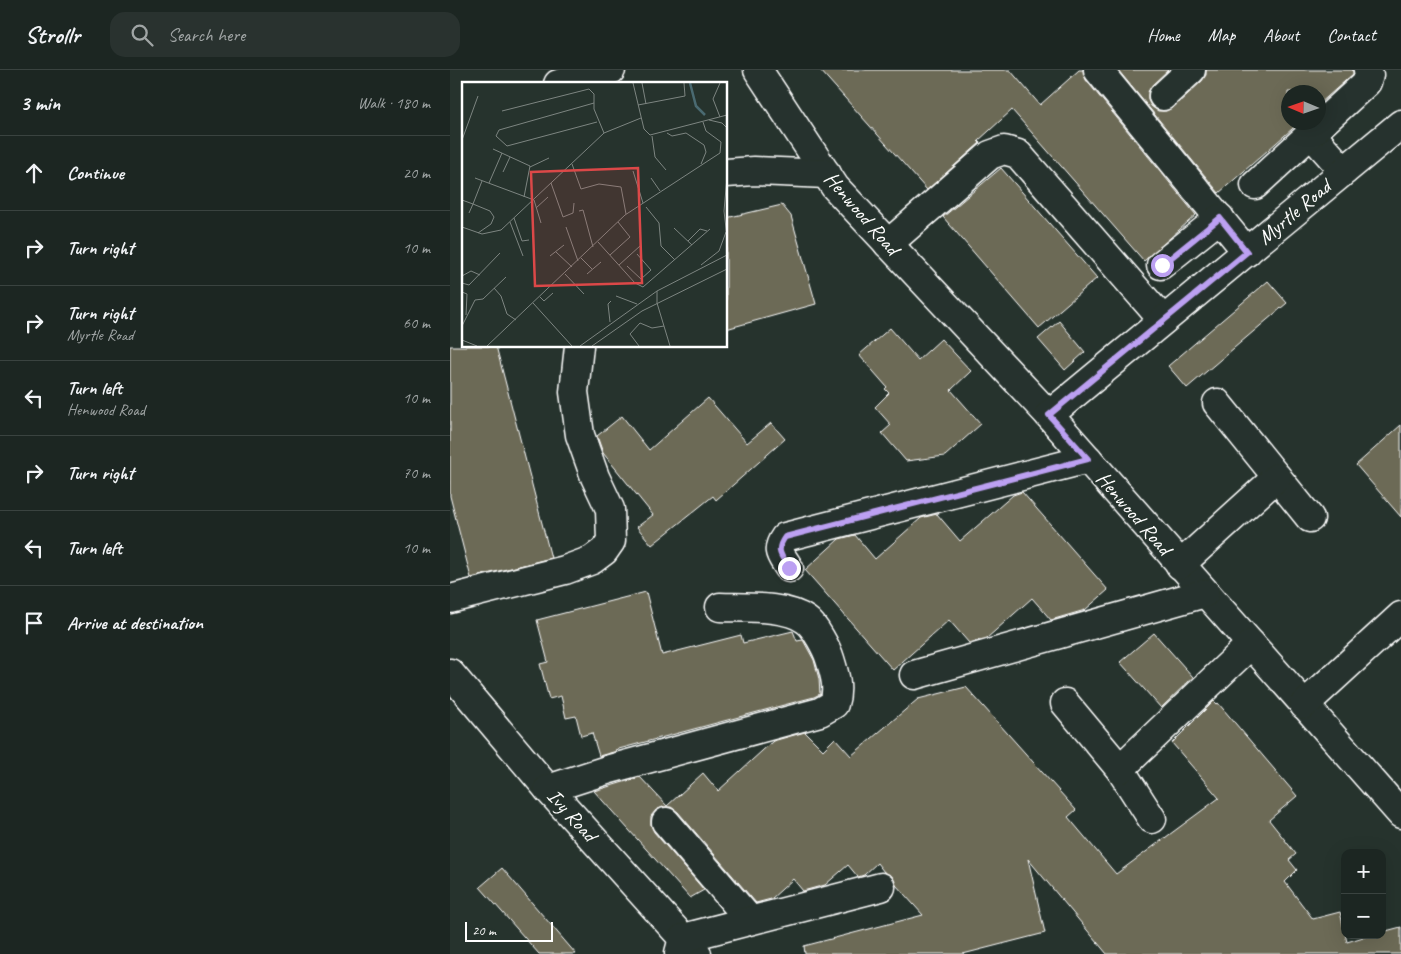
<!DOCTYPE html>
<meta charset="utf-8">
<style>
:root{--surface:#1c2622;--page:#29322f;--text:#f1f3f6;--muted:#a0a5a5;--line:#3a4340}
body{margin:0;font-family:Caveat,sans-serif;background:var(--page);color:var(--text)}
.controls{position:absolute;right:15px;bottom:15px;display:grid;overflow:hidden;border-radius:10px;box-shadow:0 5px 20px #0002}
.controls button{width:45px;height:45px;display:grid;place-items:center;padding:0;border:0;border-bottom:1px solid var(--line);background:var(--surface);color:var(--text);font:25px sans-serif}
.compass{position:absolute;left:831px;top:15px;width:45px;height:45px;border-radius:50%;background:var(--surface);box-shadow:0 5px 20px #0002;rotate:272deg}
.scale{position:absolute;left:15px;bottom:12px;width:88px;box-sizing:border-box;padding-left:5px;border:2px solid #fff;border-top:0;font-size:14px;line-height:18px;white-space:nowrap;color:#fff;-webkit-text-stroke:4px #26332d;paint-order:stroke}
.stop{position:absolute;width:15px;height:15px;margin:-11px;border:4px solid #bca0f2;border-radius:50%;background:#fff}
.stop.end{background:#bca0f2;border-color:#fff;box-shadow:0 1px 5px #0008}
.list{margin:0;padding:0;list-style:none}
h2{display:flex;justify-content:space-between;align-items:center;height:65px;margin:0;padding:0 20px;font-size:21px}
h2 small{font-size:16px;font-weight:400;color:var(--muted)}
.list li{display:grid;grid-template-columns:32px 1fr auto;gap:15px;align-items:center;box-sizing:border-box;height:75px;padding:0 20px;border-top:1px solid var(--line)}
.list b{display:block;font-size:19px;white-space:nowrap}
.list p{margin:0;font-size:16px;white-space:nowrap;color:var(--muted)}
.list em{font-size:16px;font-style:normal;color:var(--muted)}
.icon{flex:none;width:28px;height:28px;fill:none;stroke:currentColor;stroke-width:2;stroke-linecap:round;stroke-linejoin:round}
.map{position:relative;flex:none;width:951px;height:884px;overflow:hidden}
header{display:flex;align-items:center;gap:30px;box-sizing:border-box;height:70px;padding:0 25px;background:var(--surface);border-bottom:1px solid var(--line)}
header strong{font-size:24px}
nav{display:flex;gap:28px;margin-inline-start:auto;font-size:18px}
.search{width:350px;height:45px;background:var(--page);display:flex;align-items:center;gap:12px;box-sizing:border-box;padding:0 18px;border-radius:15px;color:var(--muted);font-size:19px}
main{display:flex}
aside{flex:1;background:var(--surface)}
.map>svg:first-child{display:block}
.building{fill:#6c6a56;stroke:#fff}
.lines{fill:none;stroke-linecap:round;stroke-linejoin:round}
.minor-casing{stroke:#fff;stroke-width:31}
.minor{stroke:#26332d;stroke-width:28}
.route{stroke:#bca0f2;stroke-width:6}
.labels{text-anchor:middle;stroke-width:4.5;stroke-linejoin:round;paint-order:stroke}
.street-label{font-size:21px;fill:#fff;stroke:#26332d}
.inset-river{fill:none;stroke:#4a6a71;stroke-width:2.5}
.inset-road{fill:none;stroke:#7d8581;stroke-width:1}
.view{fill:#dc4848;fill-opacity:0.15;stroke:#dc4848;stroke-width:2.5}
.inset-edge{fill:none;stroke:#fff;stroke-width:2.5}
</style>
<header>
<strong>Strollr</strong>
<div class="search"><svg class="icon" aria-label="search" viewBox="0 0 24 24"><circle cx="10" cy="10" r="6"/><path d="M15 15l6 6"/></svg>Search here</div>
<nav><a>Home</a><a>Map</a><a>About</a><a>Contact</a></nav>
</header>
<main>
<aside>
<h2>3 min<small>Walk · 180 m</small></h2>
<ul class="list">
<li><svg class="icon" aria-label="ahead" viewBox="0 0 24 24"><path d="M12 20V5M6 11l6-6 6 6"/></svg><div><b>Continue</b></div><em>20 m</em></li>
<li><svg class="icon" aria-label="right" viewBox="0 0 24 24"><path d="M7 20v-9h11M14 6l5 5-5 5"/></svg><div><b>Turn right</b></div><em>10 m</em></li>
<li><svg class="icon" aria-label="right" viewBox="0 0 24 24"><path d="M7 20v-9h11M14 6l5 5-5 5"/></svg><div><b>Turn right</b><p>Myrtle Road</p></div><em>60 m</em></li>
<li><svg class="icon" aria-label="left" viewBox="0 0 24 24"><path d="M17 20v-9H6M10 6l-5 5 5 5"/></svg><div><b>Turn left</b><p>Henwood Road</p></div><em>10 m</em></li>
<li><svg class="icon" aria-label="right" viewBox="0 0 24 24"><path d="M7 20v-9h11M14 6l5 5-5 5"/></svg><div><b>Turn right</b></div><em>70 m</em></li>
<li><svg class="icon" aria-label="left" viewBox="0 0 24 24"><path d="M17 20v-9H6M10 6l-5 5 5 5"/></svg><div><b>Turn left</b></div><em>10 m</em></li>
<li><svg class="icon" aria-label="arrive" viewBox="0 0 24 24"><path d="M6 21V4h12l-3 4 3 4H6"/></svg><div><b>Arrive at destination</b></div></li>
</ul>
</aside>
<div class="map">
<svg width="951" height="884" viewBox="0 0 951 884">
<rect width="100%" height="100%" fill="#26332d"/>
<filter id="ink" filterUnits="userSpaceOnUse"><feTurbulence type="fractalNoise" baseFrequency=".02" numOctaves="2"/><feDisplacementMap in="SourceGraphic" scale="10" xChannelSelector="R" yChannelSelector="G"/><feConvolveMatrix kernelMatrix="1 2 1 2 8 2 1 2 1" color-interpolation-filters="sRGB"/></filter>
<g filter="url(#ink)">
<g class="building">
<path d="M 370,0 L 560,0 L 590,35 L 629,0 L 633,0 L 636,10 L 746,145 L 694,191 L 562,40 L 528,71 L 530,73 L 477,120 Z"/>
<path d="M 668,0 L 718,0 L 702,15 L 698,22 L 698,30 L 701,36 L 708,41 L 716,41 L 724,37 L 752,11 L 756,5 L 756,0 L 903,0 L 903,4 L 868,35 L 868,22 L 838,22 L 838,52 L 850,52 L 769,123 Z"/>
<path d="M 551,98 L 647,208 L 589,258 L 493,147 Z"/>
<path d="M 332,135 L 341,146 L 366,234 L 276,259 L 276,148 Z"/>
<path d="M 818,211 L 837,233 L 737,318 L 718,296 Z"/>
<path d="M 609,251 L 635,282 L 615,300 L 588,269 Z"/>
<path d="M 440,258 L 468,290 L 491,269 L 521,301 L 501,320 L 531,354 L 495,386 L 456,391 L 432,363 L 441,355 L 425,337 L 439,323 L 435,319 L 437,317 L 409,285 Z"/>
<path d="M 0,276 L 46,276 L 101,488 L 21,508 L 0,426 Z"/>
<path d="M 258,328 L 297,373 L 321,353 L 335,369 L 266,430 L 263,426 L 202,475 L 187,457 L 203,445 L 153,383 L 147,366 L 172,346 L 199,380 Z"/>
<path d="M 951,355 L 951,447 L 906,395 Z"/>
<path d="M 572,422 L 658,520 L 635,540 L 601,550 L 582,528 L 537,568 L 519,573 L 499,550 L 443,600 L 355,500 L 389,469 L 405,465 L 425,489 L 471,448 L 487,444 L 510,471 L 563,425 Z"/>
<path d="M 196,522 L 212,585 L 291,565 L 293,573 L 343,561 L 347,571 L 353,570 L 364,590 L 369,609 L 370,624 L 364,627 L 165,680 L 167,681 L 149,686 L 142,663 L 131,666 L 126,646 L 116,648 L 111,626 L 99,629 L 90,594 L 98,592 L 87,550 Z"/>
<path d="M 704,563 L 743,607 L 711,638 L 670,592 Z"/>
<path d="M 516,617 L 626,740 L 618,747 L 666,804 L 769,728 L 722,673 L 764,631 L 767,634 L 768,633 L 847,726 L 819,750 L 846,784 L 839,790 L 847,800 L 835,812 L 863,849 L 890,842 L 897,872 L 920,865 L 932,865 L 932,862 L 951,857 L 951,884 L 657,884 L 578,789 L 595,863 L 513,884 L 355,884 L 354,876 L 473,845 L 446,815 L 442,806 L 434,802 L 427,793 L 414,805 L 408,807 L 398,795 L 375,815 L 353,821 L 343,809 L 321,829 L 306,833 L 228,742 L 221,737 L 213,737 L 206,740 L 201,746 L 201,755 L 204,762 L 254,820 L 240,828 L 144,721 L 190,707 L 217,736 L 253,703 L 268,721 L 323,671 L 355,662 L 373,680 L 385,668 L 401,686 L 468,629 Z"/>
<path d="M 52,798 L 126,884 L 89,884 L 30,817 Z"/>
</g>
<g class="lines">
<defs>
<g id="minor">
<path d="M 308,0 L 385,117 L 599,345 L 951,744"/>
<path d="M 648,0 L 797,182"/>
<path d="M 108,14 L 161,0"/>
<path d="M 713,26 L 741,0"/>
<path d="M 861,64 L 894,101"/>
<path d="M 276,103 L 304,101 L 377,104"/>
<path d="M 805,115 L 917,12 L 919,5 L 918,0"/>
<path d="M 438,174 L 540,85 L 554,80 L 568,84 L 713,250"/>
<path d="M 711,195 L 770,148"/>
<path d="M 767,333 L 860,448"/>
<path d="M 599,345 L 951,54"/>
<path d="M 730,495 L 827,407"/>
<path d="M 339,498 C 331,485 325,481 335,467 L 638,389"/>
<path d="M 0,529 L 115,500 L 142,490 L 154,481 L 161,471 L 160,439 L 145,407 L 130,365 L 124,322 L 129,276"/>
<path d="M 0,603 L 98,719 L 247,884"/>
<path d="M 464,605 L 755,523"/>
<path d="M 615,633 L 670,699 L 702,749"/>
<path d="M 854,635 L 951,546"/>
<path d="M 670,699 L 801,574"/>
<path d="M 98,719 L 160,699 L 370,642 L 384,634 C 389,618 385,605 380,589 C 377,579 365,556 356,550 C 336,535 294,538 270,537"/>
<path d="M 216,752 L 300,850"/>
<path d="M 229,883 L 233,868 L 431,817"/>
</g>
</defs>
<use href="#minor" class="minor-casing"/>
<use href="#minor" class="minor"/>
</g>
</g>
<g class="lines" filter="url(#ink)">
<path class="route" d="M 339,498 C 331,485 325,481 335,467 L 638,389 L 599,345 L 797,182 L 770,148 L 712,195"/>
</g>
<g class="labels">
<g class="street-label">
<text transform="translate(844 142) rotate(-40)" y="7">Myrtle Road</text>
<text transform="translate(412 143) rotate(49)" y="7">Henwood Road</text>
<text transform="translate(684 443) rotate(49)" y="7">Henwood Road</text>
<text transform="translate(122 745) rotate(48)" y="7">Ivy Road</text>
</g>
</g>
<g transform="translate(12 12)">
<rect width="265" height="265" fill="#26332d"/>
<path class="inset-river" d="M 228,1 L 234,24 L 243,33"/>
<path class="inset-road" d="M 171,1 L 182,47 L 188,53 L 265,33M 180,1 L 184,22M 132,21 L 37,48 L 34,54 L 45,64 L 135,40M 176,23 L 223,14 L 222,1M 40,29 L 127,7 L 132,12 L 132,27 L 142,51M 258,35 L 251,17 L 258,1M 247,38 L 260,41 L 265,46M 205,51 L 210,54 L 224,51 L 242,63 L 244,70 L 239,82M 190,54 L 193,75 L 204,88M 0,58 L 16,14M 31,67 L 68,84 L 62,115M 110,82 L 119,107 L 137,102 L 159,105 L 164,132M 68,85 L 87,76M 171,89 L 181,121M 41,90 L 48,75M 265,95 L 262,129 L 265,155M 13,96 L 72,118 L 79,141M 189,96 L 198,109M 27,101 L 40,71M 89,101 L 101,135 L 111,131 L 112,121M 0,118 L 11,122 L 7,131M 184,125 L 197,141 L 199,164 L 213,178M 74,126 L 86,115M 117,129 L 121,128 L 131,165M 52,136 L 60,159 L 67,158M 48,140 L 61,174M 0,145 L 20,152 L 39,148 L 142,51 L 179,36M 104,145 L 116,179M 212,146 L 230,163M 16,151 L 29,142 L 32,135 L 28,129 L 11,122 L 20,99M 226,159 L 238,147 L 245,149M 136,160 L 173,201 L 181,205 L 248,147M 94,170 L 110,185M 148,173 L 168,155 L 156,140M 88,174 L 102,163M 119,176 L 130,187M 157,183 L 178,164M 239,183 L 257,169 L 264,150M 165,184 L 179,197 L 189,188 L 175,172M 103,192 L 122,212M 125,192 L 139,180M 0,194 L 9,189 L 18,193M 0,201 L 7,203 L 38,171M 32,206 L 39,214 L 45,232 L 54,238M 195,209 L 195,221 L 208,264M 0,210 L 5,212 L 4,233M 154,214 L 175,222M 78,215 L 82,219 L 91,211M 71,221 L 110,264M 148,240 L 146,222 L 149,219M 0,244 L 13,218 L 21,217 L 44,195M 0,258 L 15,264M 25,264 L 163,133 L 258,71 L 259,60 L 244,49 L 241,40M 118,264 L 195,209 L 265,173M 130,264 L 180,229 L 265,187M 177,264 L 168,252 L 178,241 L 190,246 L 202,244"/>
<path class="view" d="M 176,86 L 180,201 L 73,204 L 69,90 Z"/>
<rect width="265" height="265" class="inset-edge"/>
</g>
</svg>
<div class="controls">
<button>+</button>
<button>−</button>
</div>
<svg class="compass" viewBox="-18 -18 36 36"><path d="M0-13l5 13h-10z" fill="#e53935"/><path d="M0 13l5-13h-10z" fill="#a0a5a5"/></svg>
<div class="scale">20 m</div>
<div class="stop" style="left:712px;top:195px"></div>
<div class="stop end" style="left:339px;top:498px"></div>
</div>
</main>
